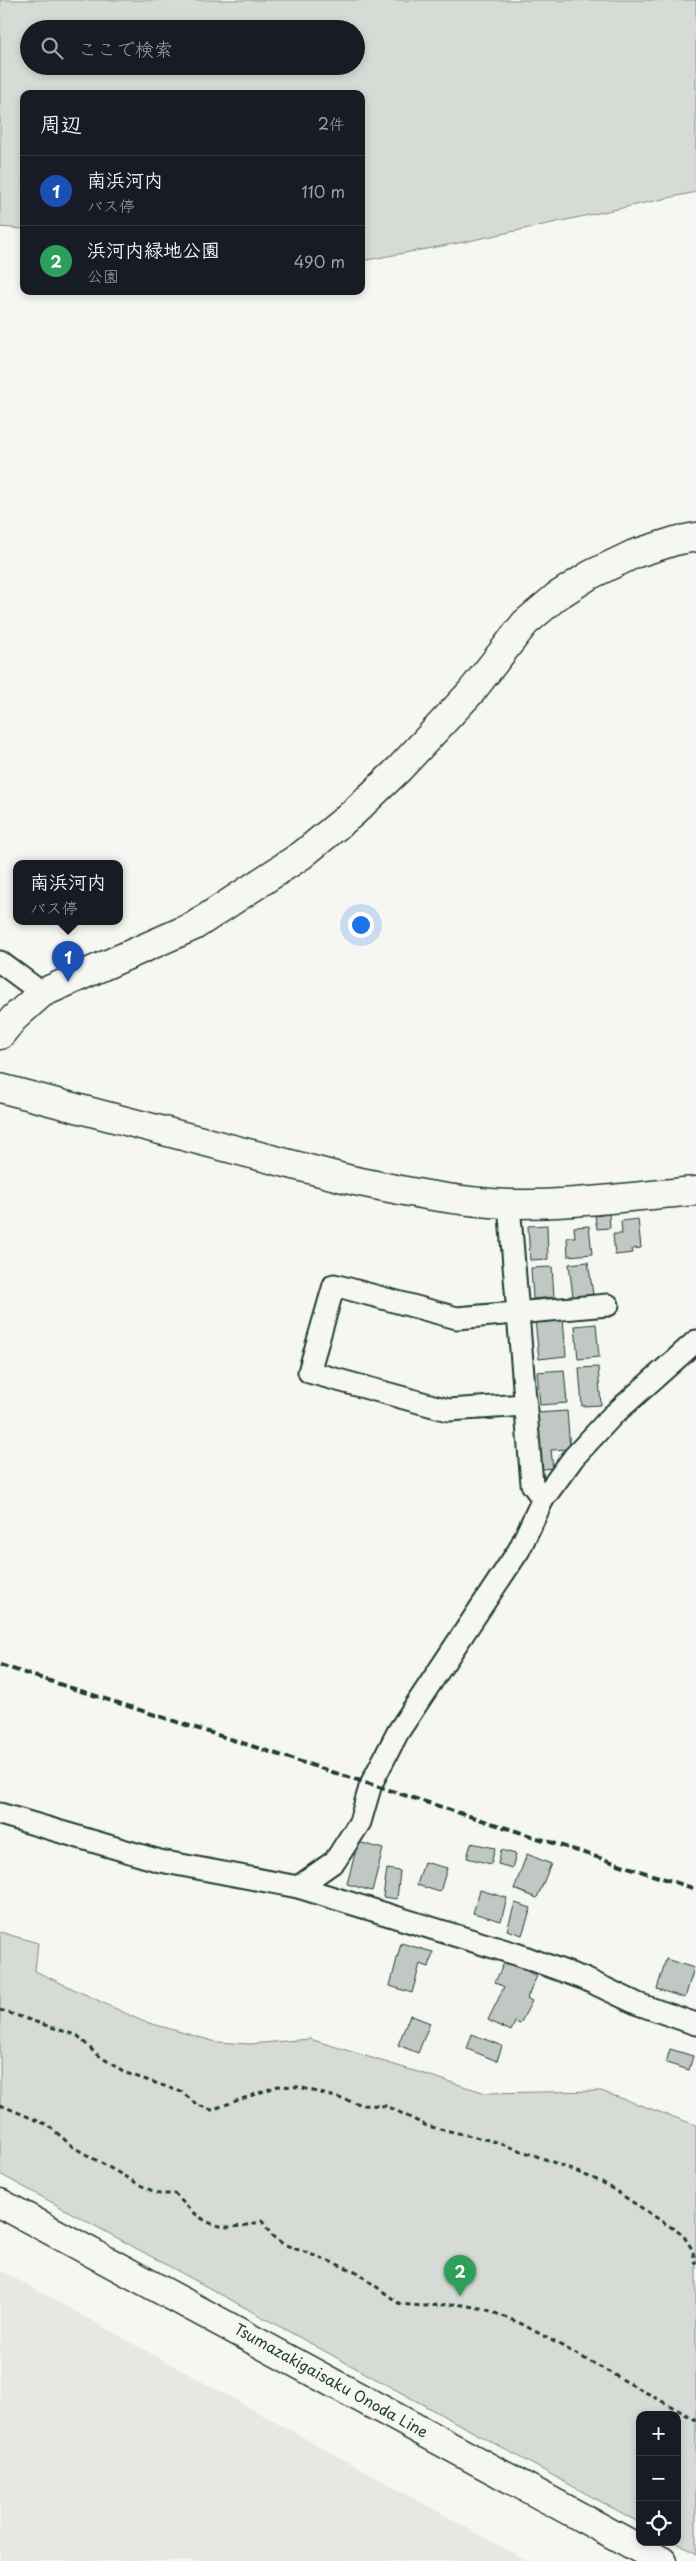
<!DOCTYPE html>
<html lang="ja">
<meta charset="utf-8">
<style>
:root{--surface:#171b24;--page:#242831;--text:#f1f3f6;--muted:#9ea1a6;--line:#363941;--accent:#1a73e8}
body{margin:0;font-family:"Playpen Sans","Klee One",sans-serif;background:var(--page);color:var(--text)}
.controls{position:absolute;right:15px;bottom:15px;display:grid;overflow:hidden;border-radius:10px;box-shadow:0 2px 8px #0003}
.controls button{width:45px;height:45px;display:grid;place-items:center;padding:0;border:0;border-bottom:1px solid var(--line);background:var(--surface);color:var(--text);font:25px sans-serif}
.you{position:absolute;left:360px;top:924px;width:18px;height:18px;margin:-12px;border:4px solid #fff;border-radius:50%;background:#1a73e8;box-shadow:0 0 0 8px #1a73e833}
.badge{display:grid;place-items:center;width:32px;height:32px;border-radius:50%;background:var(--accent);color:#fff;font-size:16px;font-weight:700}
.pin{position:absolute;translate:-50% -41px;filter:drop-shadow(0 1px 2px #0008)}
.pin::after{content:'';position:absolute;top:26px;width:18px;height:15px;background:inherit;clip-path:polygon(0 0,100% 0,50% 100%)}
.popup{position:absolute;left:13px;top:860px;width:110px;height:65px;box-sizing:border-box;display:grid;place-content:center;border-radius:10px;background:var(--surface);filter:drop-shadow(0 1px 4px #0005);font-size:16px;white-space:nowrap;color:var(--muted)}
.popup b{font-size:19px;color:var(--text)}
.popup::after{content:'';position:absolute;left:50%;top:100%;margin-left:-10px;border:10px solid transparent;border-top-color:var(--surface)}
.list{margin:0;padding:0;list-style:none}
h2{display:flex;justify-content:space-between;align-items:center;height:65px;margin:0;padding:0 20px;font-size:21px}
h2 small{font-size:16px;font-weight:400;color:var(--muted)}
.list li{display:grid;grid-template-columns:32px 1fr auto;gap:15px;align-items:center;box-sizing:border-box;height:70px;padding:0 20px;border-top:1px solid var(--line)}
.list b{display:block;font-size:19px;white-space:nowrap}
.list p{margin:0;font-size:16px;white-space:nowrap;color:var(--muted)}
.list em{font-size:16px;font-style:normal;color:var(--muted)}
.icon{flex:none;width:28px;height:28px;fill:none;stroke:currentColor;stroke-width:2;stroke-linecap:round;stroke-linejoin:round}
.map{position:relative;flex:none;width:696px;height:2561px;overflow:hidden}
.search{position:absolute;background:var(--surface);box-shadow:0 2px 8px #0003;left:20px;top:20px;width:345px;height:55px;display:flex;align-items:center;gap:12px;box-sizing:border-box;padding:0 18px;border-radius:28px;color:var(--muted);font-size:19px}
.panel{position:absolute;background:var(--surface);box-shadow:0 2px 8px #0003;left:20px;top:90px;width:345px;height:205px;border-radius:10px}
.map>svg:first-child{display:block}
.built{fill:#e6e8e4}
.green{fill:#d6dbd6;stroke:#7a8c85;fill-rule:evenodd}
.building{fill:#c1c8c3;stroke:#1f3d34}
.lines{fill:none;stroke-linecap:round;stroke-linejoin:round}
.minor-casing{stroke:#1f3d34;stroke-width:25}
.tertiary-casing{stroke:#1f3d34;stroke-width:31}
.secondary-casing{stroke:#1f3d34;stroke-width:31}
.path{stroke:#1f3d34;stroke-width:3;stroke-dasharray:5 4;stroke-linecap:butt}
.minor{stroke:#f6f6f2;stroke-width:21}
.tertiary{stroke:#f6f6f2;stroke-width:28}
.secondary{stroke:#f6f6f2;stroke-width:28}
.rail{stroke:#1f3d34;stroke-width:4;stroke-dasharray:8 4;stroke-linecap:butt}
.labels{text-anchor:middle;stroke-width:5;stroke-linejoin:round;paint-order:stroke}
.street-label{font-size:15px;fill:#1f3d34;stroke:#f6f6f2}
</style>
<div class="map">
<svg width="696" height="2561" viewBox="0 0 696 2561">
<rect width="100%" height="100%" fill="#f6f6f2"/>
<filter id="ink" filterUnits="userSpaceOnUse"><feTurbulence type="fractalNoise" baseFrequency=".02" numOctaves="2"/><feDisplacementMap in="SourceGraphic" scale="10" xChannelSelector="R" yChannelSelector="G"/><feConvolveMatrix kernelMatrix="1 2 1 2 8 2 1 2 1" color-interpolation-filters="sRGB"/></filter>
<g filter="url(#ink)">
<path class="built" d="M 0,2270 L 527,2561 L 0,2561 Z"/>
<g class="green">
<path d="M 0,0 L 696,0 L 696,192 L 464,242 L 361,261 L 361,94 L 24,94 L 24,229 L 0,227 ZM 29,29 L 356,29 L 356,66 L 29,66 Z"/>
<path d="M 0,1932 L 38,1943 L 35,1971 L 142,2021 L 216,2042 L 250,2044 L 310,2039 L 486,2093 L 601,2091 L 696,2125 L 696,2554 L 675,2542 L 677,2542 L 677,2415 L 640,2415 L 640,2523 L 0,2174 Z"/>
</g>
<g class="building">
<path d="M 609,1214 L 610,1228 L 597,1229 L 595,1216 Z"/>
<path d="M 638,1219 L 641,1248 L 632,1249 L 633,1253 L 615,1255 L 613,1234 L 622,1234 L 621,1221 Z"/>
<path d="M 547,1225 L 548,1259 L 530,1260 L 528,1226 Z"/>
<path d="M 589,1226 L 592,1254 L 568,1256 L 567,1237 L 575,1237 L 574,1227 Z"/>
<path d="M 588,1262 L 593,1294 L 573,1297 L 569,1264 Z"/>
<path d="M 552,1267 L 554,1297 L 533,1299 L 531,1268 Z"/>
<path d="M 563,1318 L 566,1356 L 539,1359 L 535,1320 Z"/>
<path d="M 596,1324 L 599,1357 L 578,1359 L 575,1326 Z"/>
<path d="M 598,1367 L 601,1405 L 582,1406 L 579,1368 Z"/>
<path d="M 564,1370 L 567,1403 L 540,1405 L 537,1372 Z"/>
<path d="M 567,1411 L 570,1449 L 551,1450 L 553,1468 L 535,1470 L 534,1449 L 540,1449 L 537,1413 Z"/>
<path d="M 358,1842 L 383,1849 L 372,1891 L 347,1884 Z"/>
<path d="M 471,1843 L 495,1848 L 491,1864 L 467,1858 Z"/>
<path d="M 501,1850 L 516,1854 L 512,1868 L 498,1864 Z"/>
<path d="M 527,1854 L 551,1864 L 537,1898 L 514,1889 Z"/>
<path d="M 424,1862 L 447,1868 L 440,1892 L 417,1885 Z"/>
<path d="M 387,1869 L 400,1871 L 397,1899 L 383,1897 Z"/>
<path d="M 480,1890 L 507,1898 L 501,1921 L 473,1913 Z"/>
<path d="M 515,1903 L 531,1908 L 522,1935 L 507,1930 Z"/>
<path d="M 401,1943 L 433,1952 L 429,1967 L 420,1964 L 412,1993 L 390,1986 Z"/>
<path d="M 666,1959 L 694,1968 L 685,1998 L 657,1989 Z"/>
<path d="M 505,1961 L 537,1976 L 527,1998 L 532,2001 L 520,2024 L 515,2022 L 511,2031 L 488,2020 L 504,1987 L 495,1982 Z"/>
<path d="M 410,2015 L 430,2023 L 418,2053 L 398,2045 Z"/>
<path d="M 472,2034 L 502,2046 L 497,2061 L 467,2049 Z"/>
<path d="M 670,2049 L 693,2056 L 689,2070 L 666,2063 Z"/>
</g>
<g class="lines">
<defs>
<g id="minor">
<path d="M 0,962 L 42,993"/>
<path d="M 509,1204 L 532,1484 L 543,1499"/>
<path d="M 526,1405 L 448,1410 L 309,1372 L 334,1285 L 457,1318 L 608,1305"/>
<path d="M 0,1814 L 160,1861 L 298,1887 L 519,1955 L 585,1979 L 638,2004 L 696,2024"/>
<path d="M 298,1887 L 335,1861 L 360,1822 L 371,1784 L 398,1732 L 519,1550 L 543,1499 L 574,1457 L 612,1416 L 696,1341"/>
</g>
<g id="tertiary">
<path d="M 0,1035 L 14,1018 L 42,993 L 194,926 L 302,855 L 353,813 L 399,769 L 471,692 L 525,623 L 557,596 L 590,575 L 634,554 L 675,541 L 696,537"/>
<path d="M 0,1088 L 351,1180 C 403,1191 456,1202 509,1204 C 571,1205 634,1196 696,1191"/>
</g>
<path id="secondary" d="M 0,2203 L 662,2561"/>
</defs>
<use href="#minor" class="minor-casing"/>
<use href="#tertiary" class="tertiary-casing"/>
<use href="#secondary" class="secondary-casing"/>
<g class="path">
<path d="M 0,2010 L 78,2036 L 94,2052 L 123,2072 L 182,2092 L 196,2104 L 211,2110 L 278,2086 L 299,2087 L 364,2105 L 387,2106 L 427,2126 L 493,2141 L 545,2159 L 602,2182 L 683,2235 L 692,2249 L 696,2264"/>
<path d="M 0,2105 L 48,2125 L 73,2147 L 140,2185 L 159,2194 L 175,2194 C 205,2226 219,2234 262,2221 L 272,2236 L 283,2244 L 355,2271 L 400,2304 L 422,2306 L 457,2304 L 485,2309 L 522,2324 L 696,2420"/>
</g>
<use href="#minor" class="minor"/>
<use href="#tertiary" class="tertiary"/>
<use href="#secondary" class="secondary"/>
<path class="rail" d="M 0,1665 L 696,1889"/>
</g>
</g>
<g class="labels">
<g class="street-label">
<text transform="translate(331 2381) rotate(29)" y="5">Tsumazakigaisaku Onoda Line</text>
</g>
</g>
</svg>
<div class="controls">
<button>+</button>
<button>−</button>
<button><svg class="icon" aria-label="locate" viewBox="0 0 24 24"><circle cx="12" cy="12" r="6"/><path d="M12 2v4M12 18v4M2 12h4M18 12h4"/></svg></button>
</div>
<div class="you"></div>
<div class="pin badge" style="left:68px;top:982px;background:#1a4fb4">1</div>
<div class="popup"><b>南浜河内</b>バス停</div>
<div class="pin badge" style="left:460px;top:2296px;background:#2e9e5b">2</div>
<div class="search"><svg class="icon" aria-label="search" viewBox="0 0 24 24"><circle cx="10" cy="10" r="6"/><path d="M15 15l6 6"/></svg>ここで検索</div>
<section class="panel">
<h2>周辺<small>2件</small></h2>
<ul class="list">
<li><span class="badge" style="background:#1a4fb4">1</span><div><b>南浜河内</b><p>バス停</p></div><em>110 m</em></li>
<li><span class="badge" style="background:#2e9e5b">2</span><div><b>浜河内緑地公園</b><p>公園</p></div><em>490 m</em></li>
</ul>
</section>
</div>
